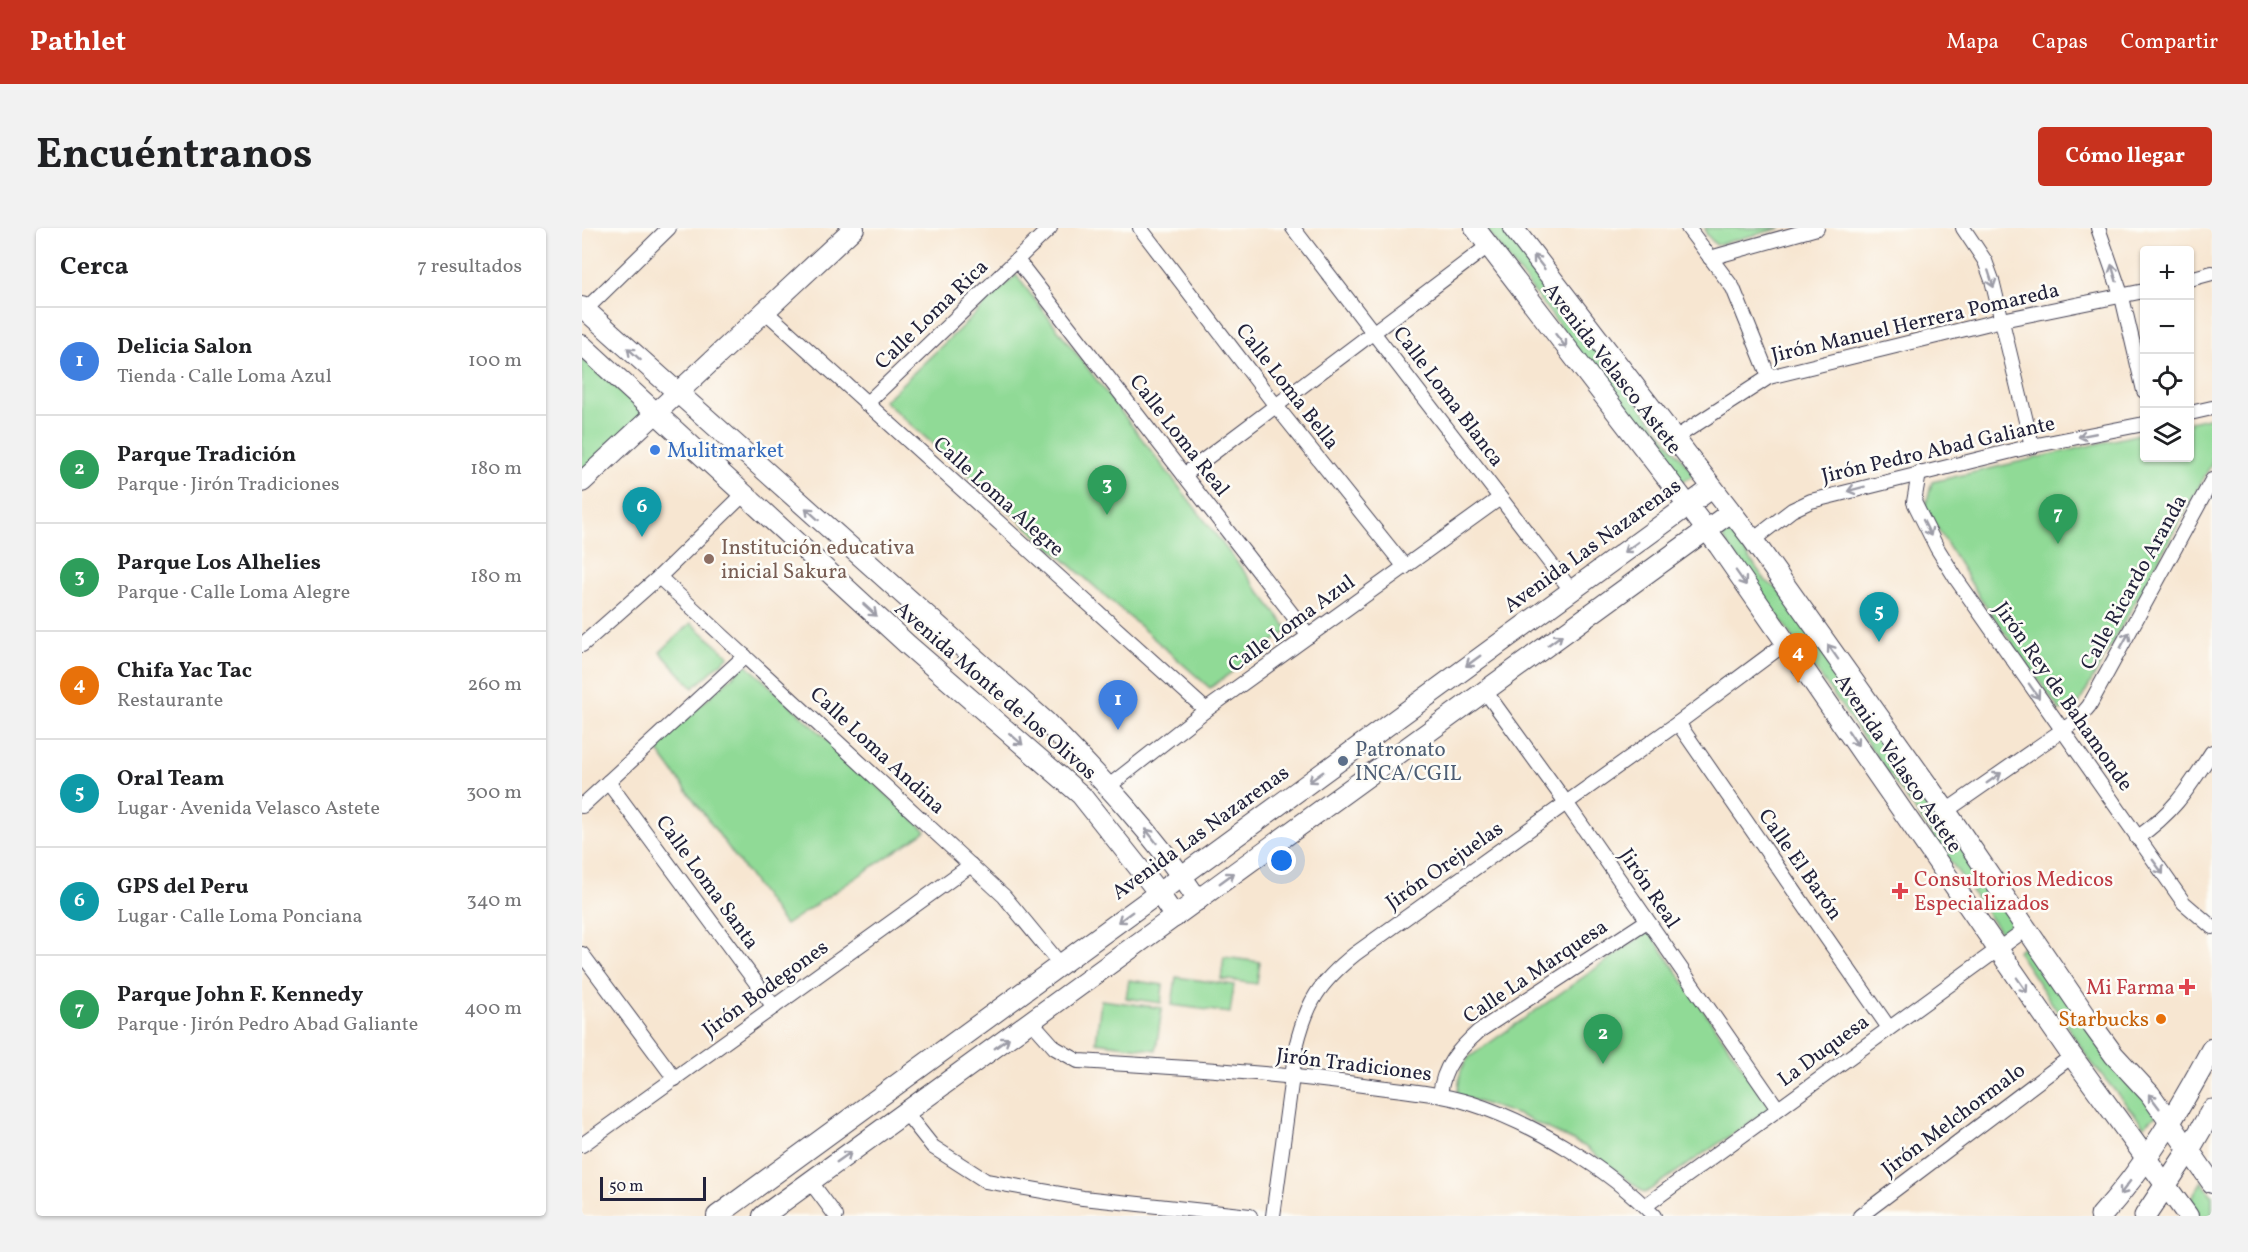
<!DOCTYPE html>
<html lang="es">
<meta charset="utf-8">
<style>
:root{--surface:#fff;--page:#f2f2f2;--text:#202124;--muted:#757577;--line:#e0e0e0;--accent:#c8321e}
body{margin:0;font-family:Vollkorn,serif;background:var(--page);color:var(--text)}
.controls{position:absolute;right:18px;top:18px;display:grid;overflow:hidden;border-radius:6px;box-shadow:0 2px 4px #0004}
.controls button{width:54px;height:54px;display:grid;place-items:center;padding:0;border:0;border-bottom:2px solid var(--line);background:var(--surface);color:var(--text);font:30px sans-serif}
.scale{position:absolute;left:18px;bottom:15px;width:106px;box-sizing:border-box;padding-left:6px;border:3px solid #22223b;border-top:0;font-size:16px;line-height:21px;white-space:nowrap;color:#22223b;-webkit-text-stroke:4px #fdfcf7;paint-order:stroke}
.you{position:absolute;left:700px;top:633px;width:21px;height:21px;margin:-15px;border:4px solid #fff;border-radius:50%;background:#1a73e8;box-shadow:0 0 0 9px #1a73e833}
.badge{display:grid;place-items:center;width:39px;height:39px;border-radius:50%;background:var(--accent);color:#fff;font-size:20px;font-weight:700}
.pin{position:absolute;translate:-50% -50px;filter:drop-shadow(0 2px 3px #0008)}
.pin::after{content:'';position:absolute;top:32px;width:21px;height:18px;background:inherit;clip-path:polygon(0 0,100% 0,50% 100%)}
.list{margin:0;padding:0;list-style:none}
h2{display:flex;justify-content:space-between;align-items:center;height:78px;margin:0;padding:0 24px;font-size:26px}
h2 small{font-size:20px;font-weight:400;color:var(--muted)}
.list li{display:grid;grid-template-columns:39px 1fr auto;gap:18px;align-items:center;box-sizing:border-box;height:108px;padding:0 24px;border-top:2px solid var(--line)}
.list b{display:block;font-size:22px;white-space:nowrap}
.list p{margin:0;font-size:20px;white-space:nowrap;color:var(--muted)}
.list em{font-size:20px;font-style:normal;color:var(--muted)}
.icon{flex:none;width:33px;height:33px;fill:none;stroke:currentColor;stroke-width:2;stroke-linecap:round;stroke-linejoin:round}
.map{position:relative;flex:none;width:1630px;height:988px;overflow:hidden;border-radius:6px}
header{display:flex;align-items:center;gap:36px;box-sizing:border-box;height:84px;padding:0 30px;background:var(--accent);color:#fff}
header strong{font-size:28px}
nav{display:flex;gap:33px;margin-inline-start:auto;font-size:21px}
.intro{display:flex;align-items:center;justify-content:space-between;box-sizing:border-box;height:144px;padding:0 36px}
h1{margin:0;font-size:42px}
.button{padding:15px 27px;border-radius:6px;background:var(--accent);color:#fff;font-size:21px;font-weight:700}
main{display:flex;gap:36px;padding:0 36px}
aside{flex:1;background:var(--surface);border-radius:6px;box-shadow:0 2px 4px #0004}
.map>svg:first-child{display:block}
.green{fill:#90da96;stroke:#597e68;stroke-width:1.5}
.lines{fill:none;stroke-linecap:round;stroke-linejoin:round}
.street-casing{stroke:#423f52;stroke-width:16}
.secondary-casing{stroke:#423f52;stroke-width:22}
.primary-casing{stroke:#423f52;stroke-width:23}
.street{stroke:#fff;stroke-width:14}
.secondary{stroke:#fff;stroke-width:20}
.primary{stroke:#fff;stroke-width:21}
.oneway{stroke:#9c9ca7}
.shop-dot{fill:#3f7fe0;stroke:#fdfcf7;stroke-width:2}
.education-dot{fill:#8d6e63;stroke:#fdfcf7;stroke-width:2}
.service-dot{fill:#5c6f8a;stroke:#fdfcf7;stroke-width:2}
.health-dot{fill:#e0444e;stroke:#fdfcf7;stroke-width:2}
.food-dot{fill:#e8710a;stroke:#fdfcf7;stroke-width:2}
.labels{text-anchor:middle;stroke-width:5;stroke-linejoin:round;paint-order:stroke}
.street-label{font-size:21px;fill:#22223b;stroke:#fdfcf7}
.shop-label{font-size:21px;fill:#366cbe;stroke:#fdfcf7;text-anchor:start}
.education-label{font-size:21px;fill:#785e54;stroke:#fdfcf7;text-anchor:start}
.service-label{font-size:21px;fill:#4e5e75;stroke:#fdfcf7;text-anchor:start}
.health-label{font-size:21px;fill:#be3a42;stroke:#fdfcf7;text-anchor:start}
.food-label{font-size:21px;fill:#c56008;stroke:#fdfcf7;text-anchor:end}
</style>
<header>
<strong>Pathlet</strong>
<nav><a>Mapa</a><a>Capas</a><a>Compartir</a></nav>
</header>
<div class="intro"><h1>Encuéntranos</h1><a class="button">Cómo llegar</a></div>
<main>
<aside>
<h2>Cerca<small>7 resultados</small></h2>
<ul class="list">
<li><span class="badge" style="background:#3f7fe0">1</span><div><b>Delicia Salon</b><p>Tienda · Calle Loma Azul</p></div><em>100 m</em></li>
<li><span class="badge" style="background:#2e9e5b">2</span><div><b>Parque Tradición</b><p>Parque · Jirón Tradiciones</p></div><em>180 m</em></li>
<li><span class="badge" style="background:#2e9e5b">3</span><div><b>Parque Los Alhelies</b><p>Parque · Calle Loma Alegre</p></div><em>180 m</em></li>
<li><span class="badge" style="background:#e8710a">4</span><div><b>Chifa Yac Tac</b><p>Restaurante</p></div><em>260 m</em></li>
<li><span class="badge" style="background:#0f9aa8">5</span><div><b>Oral Team</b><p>Lugar · Avenida Velasco Astete</p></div><em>300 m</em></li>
<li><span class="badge" style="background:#0f9aa8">6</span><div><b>GPS del Peru</b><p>Lugar · Calle Loma Ponciana</p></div><em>340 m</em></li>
<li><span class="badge" style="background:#2e9e5b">7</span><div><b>Parque John F. Kennedy</b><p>Parque · Jirón Pedro Abad Galiante</p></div><em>400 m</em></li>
</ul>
</aside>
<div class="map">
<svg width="1630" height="988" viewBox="0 0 1630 988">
<rect width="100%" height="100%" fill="#fdfcf7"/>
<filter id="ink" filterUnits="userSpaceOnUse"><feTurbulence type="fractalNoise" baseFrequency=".0167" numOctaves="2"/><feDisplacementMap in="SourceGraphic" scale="12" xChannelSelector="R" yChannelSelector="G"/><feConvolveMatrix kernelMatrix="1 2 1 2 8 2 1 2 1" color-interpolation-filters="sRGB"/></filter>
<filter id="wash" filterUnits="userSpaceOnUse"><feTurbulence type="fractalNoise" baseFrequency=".008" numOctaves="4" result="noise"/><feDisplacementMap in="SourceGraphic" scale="24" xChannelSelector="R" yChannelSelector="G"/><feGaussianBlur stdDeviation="1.35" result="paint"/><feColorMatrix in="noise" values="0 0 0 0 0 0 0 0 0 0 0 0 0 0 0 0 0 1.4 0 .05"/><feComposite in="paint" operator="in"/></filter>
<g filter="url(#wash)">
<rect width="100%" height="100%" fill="#f7e6d1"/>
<g class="green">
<path d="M 903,0 L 919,0 L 1111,245 L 1109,249 L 1101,253 L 1095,252 Z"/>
<path d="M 1123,0 L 1199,0 L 1134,17 L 1124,6 Z"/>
<path d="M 434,47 L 707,402 L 628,460 L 302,173 Z"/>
<path d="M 0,129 L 65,187 L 0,248 Z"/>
<path d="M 1630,189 L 1630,235 L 1495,479 L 1478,483 L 1397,368 L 1343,280 L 1350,254 L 1562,205 L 1562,230 L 1608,230 L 1608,194 Z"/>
<path d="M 1147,302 L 1184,353 L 1197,362 L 1434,696 L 1428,709 L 1421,708 L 1141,310 L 1141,307 Z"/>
<path d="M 109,395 L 147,428 L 111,460 L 78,424 Z"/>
<path d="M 164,436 L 344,603 L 203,697 L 73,519 Z"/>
<path d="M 1067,703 L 1189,880 L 1063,965 L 1002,918 L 937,887 L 875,867 L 879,842 L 886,830 Z"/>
<path d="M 1445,715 L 1575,886 L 1562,898 L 1509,834 L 1435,723 Z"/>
<path d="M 642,729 L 678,734 L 675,756 L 639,751 Z"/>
<path d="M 594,749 L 652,757 L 648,785 L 590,777 Z"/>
<path d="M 547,752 L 581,757 L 579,775 L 544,770 Z"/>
<path d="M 519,772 L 580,780 L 574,822 L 514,814 Z"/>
<path d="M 1620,953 L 1630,968 L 1630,988 L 1615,988 L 1606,976 Z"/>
</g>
</g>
<g filter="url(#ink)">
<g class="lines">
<defs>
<g id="street">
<path d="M 558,0 L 694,178 L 823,339"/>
<path d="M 711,0 L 989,362"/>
<path d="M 1106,0 L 1151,60 L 1187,149"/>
<path d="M 1381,0 L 1403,33 L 1410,52 L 1450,218"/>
<path d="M 1516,0 L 1540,69 L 1562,163"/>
<path d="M 1128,30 L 1235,0"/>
<path d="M 435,32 L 727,408"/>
<path d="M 1608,51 L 1630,45"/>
<path d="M 3,82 L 87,0"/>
<path d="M 183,83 L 624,482"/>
<path d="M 284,176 L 468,0"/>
<path d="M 1608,185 L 1630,180"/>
<path d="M 1093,210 L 1187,149 L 1420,92 L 1562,63"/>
<path d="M 1337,245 L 1332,274 L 1355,320 L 1375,352 L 1602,675 L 1630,699"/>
<path d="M 602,247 L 906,18"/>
<path d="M 1171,312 L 1210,282 L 1229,273 L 1450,218 L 1562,196"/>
<path d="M 77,349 L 422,668 L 478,736"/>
<path d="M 0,417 L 77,349 L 162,266"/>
<path d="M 903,463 L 985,576 L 1196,881"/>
<path d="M 1096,495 L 1307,800"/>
<path d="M 26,554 L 192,779"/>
<path d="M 527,558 L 624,482 L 918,270"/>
<path d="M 0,578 L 163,428"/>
<path d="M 1364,583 L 1495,492 L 1507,478 L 1630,252"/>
<path d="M 1555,610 C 1593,583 1605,562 1630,524"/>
<path d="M 0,726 L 93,851"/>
<path d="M 449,793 L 473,820 L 496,833 C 591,839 686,844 781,857 C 816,862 853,864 888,875 C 949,894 1028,941 1072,988"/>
<path d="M 858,867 C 861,838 876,822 897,803 L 1065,693"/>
<path d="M 324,885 L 351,919 L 404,953 L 501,970 L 668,988"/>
<path d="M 0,917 L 389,637"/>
<path d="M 228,953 L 254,988"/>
<path d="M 1063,978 L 1444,701"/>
<path d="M 691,988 L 714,819 C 725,774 737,755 773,726 L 1096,495 L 1205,414"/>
<path d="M 1278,988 L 1490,828"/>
</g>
<g id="secondary">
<path d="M 893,0 L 1137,318 L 1490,828 L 1606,988"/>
<path d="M 931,0 L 1171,312 L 1364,583 L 1511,798 L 1532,827 L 1568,866 L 1630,955"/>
<path d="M 0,79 L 464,494 C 519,550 572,606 616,672"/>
<path d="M 0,117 L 326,417 L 499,567 L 576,664 L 593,689"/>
<path d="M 0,254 L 272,0"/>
<path d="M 135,988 L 1130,260"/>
<path d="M 181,988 L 1149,284"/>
</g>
<g id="primary">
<path d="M 1519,988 C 1564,938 1598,880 1630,821"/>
<path d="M 1563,988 L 1607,922 L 1630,882"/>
</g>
</defs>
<use href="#street" class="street-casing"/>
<use href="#secondary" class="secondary-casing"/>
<use href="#primary" class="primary-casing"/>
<use href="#street" class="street"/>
<use href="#secondary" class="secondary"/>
<use href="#primary" class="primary"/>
</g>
<defs><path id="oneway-shaft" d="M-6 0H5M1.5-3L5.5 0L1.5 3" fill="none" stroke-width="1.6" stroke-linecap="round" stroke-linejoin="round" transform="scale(1.5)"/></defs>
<g class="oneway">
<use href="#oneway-shaft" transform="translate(957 34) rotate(-128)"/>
<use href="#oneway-shaft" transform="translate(1532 45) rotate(-107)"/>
<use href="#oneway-shaft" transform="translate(1409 51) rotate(72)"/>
<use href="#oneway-shaft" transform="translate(979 113) rotate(52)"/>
<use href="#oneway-shaft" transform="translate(52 126) rotate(-138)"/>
<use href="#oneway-shaft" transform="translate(1505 207) rotate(169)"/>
<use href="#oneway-shaft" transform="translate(1274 261) rotate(165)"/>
<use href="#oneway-shaft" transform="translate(230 286) rotate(-138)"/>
<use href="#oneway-shaft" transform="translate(1345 300) rotate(64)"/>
<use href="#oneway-shaft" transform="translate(1049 319) rotate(144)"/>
<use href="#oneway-shaft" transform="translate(1159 350) rotate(55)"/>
<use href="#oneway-shaft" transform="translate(288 382) rotate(42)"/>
<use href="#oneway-shaft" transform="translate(973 412) rotate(-36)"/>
<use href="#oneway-shaft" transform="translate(1543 412) rotate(-61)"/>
<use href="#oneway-shaft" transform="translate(1251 424) rotate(-125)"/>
<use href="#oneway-shaft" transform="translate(891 433) rotate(144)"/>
<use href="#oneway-shaft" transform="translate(1452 463) rotate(55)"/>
<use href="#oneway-shaft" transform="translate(1271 510) rotate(56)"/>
<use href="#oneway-shaft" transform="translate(434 511) rotate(41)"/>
<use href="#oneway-shaft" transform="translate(734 549) rotate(144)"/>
<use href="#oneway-shaft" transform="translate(1412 550) rotate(-35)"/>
<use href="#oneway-shaft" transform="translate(569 608) rotate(-128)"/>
<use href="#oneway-shaft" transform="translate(1576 639) rotate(54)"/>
<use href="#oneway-shaft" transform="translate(645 650) rotate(-36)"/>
<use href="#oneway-shaft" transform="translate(543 689) rotate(144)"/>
<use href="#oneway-shaft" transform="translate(1440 757) rotate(55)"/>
<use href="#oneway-shaft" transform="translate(420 815) rotate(-36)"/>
<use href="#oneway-shaft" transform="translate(1572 873) rotate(-127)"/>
<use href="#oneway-shaft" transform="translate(262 929) rotate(-35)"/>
<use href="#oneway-shaft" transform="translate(1543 960) rotate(127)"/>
</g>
</g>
<circle class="shop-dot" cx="73" cy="222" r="6"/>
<circle class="education-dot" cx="127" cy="331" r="6"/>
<circle class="service-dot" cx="761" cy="533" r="6"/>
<g class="health-dot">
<path d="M1315 654h6v6h6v6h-6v6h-6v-6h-6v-6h6z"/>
<path d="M1602 750h6v6h6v6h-6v6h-6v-6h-6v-6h6z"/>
</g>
<circle class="food-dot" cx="1579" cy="791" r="6"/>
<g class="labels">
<g class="street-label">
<text transform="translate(349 86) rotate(-44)" y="7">Calle Loma Rica</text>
<text transform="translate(1333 94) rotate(-13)" y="7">Jirón Manuel Herrera Pomareda</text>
<text transform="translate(1031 140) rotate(52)" y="7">Avenida Velasco Astete</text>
<text transform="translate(706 158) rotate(52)" y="7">Calle Loma Bella</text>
<text transform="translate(867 168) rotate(53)" y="7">Calle Loma Blanca</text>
<text transform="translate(598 207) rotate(52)" y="7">Calle Loma Real</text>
<text transform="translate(1356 221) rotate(-13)" y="7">Jirón Pedro Abad Galiante</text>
<text transform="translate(417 268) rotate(42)" y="7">Calle Loma Alegre</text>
<text transform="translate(1010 317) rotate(-36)" y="7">Avenida Las Nazarenas</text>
<text transform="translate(1551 354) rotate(-61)" y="7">Calle Ricardo Aranda</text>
<text transform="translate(709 395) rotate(-36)" y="7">Calle Loma Azul</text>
<text transform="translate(414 462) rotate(41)" y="7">Avenida Monte de los Olivos</text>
<text transform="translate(1482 468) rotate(55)" y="7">Jirón Rey de Bahamonde</text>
<text transform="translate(296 522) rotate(43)" y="7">Calle Loma Andina</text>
<text transform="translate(1317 535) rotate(56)" y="7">Avenida Velasco Astete</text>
<text transform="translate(618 604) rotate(-36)" y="7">Avenida Las Nazarenas</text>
<text transform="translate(1219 636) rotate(55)" y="7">Calle El Barón</text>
<text transform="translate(862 637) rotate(-35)" y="7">Jirón Orejuelas</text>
<text transform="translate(126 654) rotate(54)" y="7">Calle Loma Santa</text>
<text transform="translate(1068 660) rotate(56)" y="7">Jirón Real</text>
<text transform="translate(953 743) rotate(-34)" y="7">Calle La Marquesa</text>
<text transform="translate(183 760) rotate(-36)" y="7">Jirón Bodegones</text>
<text transform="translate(1241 822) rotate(-36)" y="7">La Duquesa</text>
<text transform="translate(772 836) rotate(7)" y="7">Jirón Tradiciones</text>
<text transform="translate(1371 891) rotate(-37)" y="7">Jirón Melchormalo</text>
</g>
<g class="shop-label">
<text x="85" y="229">Mulitmarket</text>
</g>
<g class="education-label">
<text x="139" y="326">Institución educativa<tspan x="139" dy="24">inicial Sakura</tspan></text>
</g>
<g class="service-label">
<text x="773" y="528">Patronato<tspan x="773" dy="24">INCA/CGIL</tspan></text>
</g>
<g class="health-label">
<text x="1332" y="658">Consultorios Medicos<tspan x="1332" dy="24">Especializados</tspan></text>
<text x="1593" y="766" text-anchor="end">Mi Farma</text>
</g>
<g class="food-label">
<text x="1567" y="798">Starbucks</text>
</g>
</g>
</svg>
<div class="controls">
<button>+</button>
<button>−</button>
<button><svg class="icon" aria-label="locate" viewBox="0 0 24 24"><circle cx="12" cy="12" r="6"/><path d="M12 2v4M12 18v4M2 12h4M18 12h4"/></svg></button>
<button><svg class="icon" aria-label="layers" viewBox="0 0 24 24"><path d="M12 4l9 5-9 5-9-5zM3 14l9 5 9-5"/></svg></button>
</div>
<div class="scale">50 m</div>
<div class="you"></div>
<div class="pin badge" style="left:536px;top:502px;background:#3f7fe0">1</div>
<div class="pin badge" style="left:1021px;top:836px;background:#2e9e5b">2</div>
<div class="pin badge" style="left:525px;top:287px;background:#2e9e5b">3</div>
<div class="pin badge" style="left:1216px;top:455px;background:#e8710a">4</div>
<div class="pin badge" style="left:1297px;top:414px;background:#0f9aa8">5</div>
<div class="pin badge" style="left:60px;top:309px;background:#0f9aa8">6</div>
<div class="pin badge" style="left:1476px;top:316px;background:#2e9e5b">7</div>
</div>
</main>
